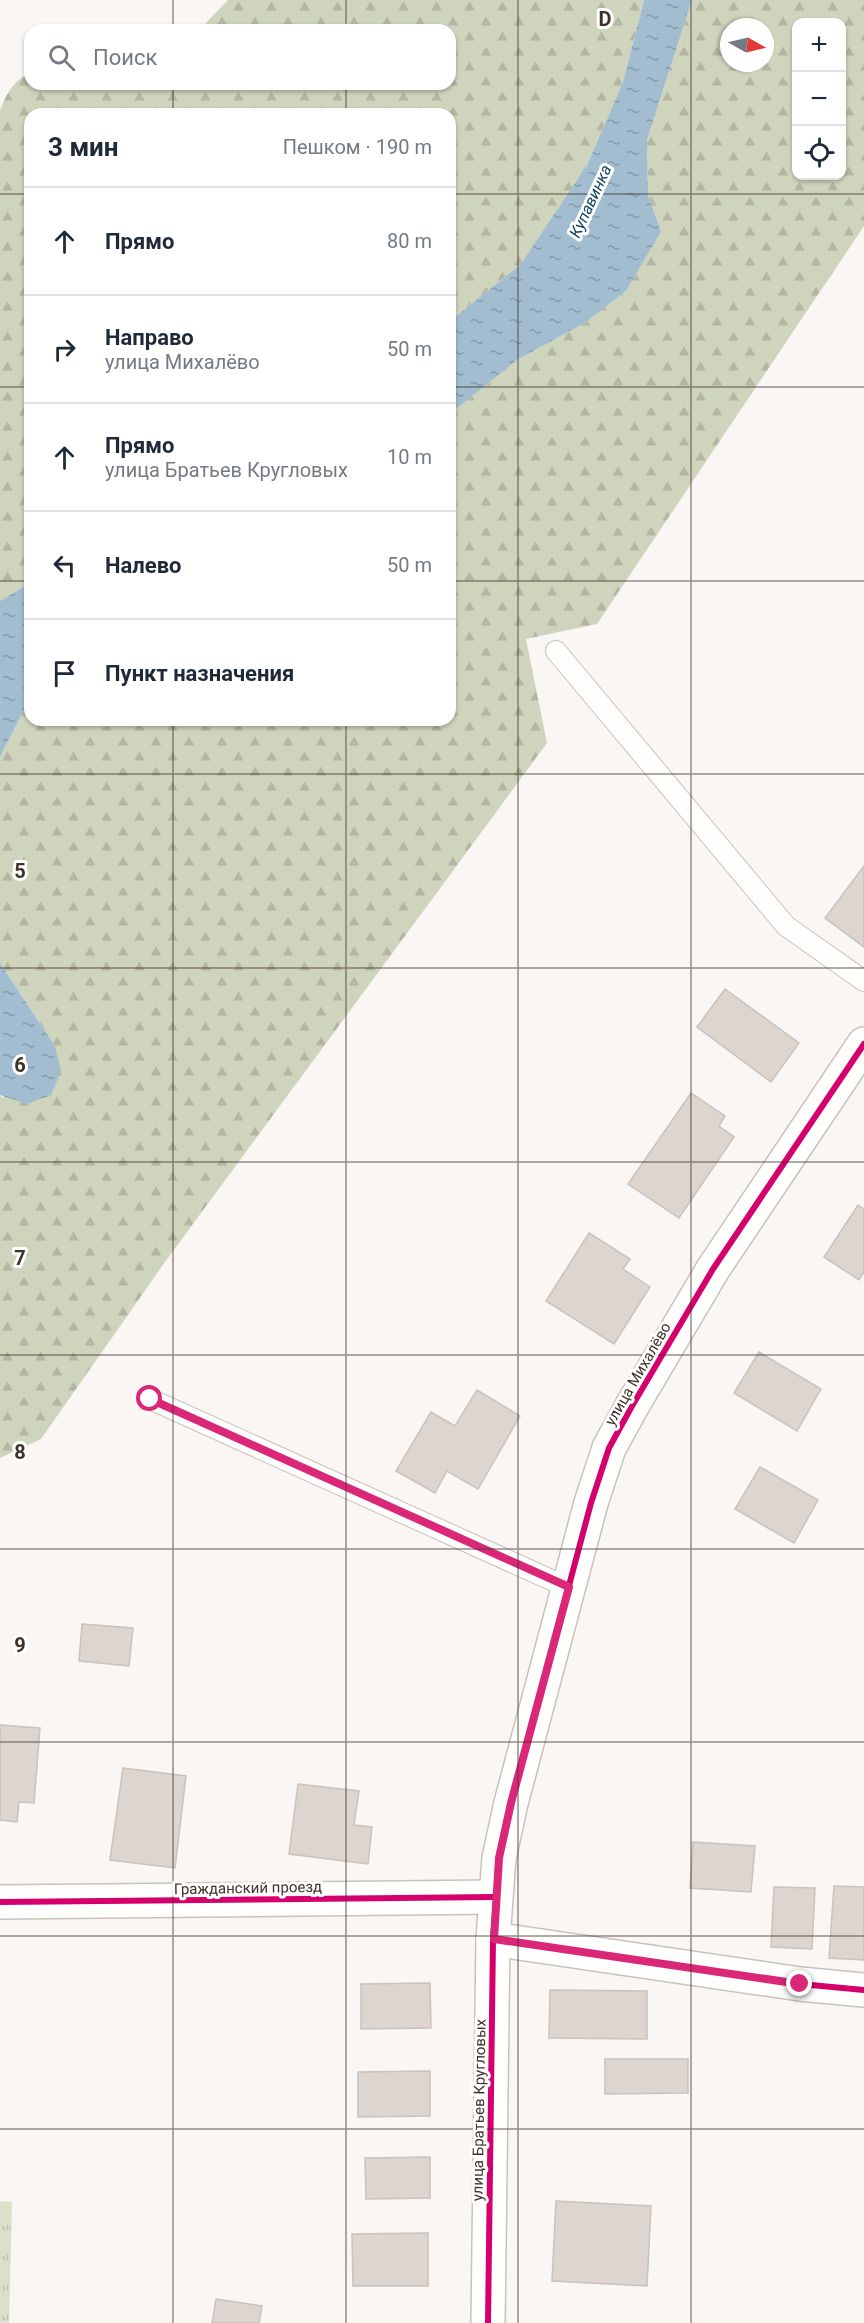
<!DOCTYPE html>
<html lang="ru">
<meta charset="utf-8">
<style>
:root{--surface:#fff;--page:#f2f2f3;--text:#1f2937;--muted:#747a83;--line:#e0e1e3}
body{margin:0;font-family:Roboto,sans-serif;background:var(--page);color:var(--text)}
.controls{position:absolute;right:18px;top:18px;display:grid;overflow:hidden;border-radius:12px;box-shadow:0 2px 4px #0004}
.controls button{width:54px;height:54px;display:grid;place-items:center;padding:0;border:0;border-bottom:2px solid var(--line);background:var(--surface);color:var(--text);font:30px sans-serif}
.compass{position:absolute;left:720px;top:18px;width:54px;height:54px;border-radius:50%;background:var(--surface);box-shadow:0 2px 4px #0004;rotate:98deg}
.stop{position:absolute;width:18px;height:18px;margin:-14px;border:4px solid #db2777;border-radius:50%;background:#fff}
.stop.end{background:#db2777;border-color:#fff;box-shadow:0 2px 6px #0008}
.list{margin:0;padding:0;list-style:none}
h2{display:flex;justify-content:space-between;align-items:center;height:78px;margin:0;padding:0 24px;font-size:26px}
h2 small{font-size:20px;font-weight:400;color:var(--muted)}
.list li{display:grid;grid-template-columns:39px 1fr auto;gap:18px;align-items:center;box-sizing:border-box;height:108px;padding:0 24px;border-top:2px solid var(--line)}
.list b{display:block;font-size:22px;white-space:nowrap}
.list p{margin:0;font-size:20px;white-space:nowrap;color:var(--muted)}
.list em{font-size:20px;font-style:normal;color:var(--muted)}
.icon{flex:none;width:33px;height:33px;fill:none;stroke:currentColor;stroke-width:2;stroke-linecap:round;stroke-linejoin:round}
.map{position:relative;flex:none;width:864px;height:2323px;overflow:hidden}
.search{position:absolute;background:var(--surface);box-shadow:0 2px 4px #0004;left:24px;top:24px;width:432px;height:66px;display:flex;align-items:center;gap:15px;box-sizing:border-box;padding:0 21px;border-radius:18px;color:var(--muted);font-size:22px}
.panel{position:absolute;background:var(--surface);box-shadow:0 2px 4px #0004;left:24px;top:108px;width:432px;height:618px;border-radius:18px}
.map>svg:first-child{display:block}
.grass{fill:url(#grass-tufts)}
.forest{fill:url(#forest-firs);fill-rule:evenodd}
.water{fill:url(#water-ripples)}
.building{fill:#ded5cf;stroke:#c9c2bd;stroke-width:1.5}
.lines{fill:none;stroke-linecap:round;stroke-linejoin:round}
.service-casing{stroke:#c9c2bc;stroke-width:22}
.minor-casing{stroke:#c9c2bc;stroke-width:36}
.service{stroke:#fefefd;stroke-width:20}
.minor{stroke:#fefefd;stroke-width:33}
.cycleway-casing{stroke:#fff;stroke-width:10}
.cycleway{stroke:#d6006c;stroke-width:6}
.route{stroke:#db2777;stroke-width:8}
.grid{fill:none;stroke:#3f322a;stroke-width:1.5;stroke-opacity:0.55}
.labels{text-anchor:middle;stroke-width:6;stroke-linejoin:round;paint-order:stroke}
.street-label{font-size:15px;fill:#3f322a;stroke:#fff}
.water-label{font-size:16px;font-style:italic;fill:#0f4460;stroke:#fff}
.grid-label{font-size:20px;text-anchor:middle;font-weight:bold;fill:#3f322a;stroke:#fff;stroke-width:6;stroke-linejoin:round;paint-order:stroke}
</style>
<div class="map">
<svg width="864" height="2323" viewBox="0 0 864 2323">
<defs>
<pattern id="grass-tufts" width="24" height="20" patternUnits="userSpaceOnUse" patternTransform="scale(1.5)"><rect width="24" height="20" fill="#dbe1c9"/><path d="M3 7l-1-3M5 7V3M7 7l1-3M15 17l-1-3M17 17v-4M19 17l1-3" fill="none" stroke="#bdc2ad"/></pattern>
<pattern id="forest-firs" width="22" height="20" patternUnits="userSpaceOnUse" patternTransform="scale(1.5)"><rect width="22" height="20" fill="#cfd4bc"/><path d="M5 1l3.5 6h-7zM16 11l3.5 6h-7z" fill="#b3b6a2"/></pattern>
<pattern id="water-ripples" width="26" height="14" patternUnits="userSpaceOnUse" patternTransform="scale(1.5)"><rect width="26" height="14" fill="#a1bdcf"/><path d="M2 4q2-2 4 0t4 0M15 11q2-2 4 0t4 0" fill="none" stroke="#859aa8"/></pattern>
</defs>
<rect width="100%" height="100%" fill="#f9f6f4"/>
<path class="grass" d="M 0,2201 L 12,2202 L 9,2323 L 0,2323 Z"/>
<g class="forest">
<path d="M 228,0 L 644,0 L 623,82 L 587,165 L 520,265 L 450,321 L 450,114 L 30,114 L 30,583 L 0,601 L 0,111 C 7,92 13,82 30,72 L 30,84 L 450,84 L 450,30 L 197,30 L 202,27 Z"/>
<path d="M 692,0 L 864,0 L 864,226 L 597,624 L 526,639 L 547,743 L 165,1262 L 41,1439 L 0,1458 L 0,1095 L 2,1098 L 55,1046 L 0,963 L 0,757 L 30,698 L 30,720 L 450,720 L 450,414 L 517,360 L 586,322 L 626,291 L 661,232 L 648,195 L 647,140 ZM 796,22 L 842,22 L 842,176 L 796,176 ZM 729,27 L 765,27 L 765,63 L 729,63 Z"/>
</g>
<g class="water">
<path d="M 644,0 L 692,0 L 647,140 L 648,195 L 661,232 L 626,291 L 586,322 L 517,360 L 450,414 L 450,321 L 520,265 L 587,165 L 623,82 Z"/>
<path d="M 30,583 L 30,698 L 0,757 L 0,601 Z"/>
<path d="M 0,963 L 55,1046 L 61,1071 L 51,1095 L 27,1104 L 0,1095 Z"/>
</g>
<g class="building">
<path d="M 864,866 L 864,947 L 825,918 Z"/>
<path d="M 725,989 L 799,1043 L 771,1082 L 697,1027 Z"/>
<path d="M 691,1093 L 725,1116 L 719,1126 L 734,1137 L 679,1218 L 628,1184 Z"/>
<path d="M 858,1205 L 864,1209 L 864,1272 L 859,1280 L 824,1257 Z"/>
<path d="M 589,1233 L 630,1259 L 623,1269 L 650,1287 L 614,1344 L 546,1301 Z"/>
<path d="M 759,1352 L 821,1389 L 797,1431 L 734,1393 Z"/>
<path d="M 477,1390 L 520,1416 L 478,1489 L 447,1471 L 435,1493 L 396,1471 L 431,1412 L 455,1426 Z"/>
<path d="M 760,1467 L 818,1500 L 794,1543 L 735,1509 Z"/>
<path d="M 82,1624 L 133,1628 L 129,1666 L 79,1661 Z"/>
<path d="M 0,1725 L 40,1728 L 34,1803 L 19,1802 L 17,1822 L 0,1820 Z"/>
<path d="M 123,1768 L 186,1776 L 175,1868 L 110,1860 Z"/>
<path d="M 298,1784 L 359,1791 L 354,1825 L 372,1827 L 368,1864 L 289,1854 Z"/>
<path d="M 693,1842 L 755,1846 L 751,1892 L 690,1888 Z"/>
<path d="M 834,1886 L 864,1887 L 864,1960 L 829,1958 Z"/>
<path d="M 774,1887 L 815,1888 L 812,1949 L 771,1947 Z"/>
<path d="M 430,1983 L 431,2028 L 361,2029 L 361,1984 Z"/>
<path d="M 550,1990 L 647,1991 L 647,2039 L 549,2038 Z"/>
<path d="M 605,2059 L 688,2059 L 688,2093 L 605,2094 Z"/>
<path d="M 430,2071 L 430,2116 L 358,2117 L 358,2072 Z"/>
<path d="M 430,2157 L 430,2198 L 366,2199 L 365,2158 Z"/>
<path d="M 556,2201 L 651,2206 L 647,2286 L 552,2281 Z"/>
<path d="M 428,2233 L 428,2286 L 353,2286 L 352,2234 Z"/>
<path d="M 216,2299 L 262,2306 L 259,2323 L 212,2323 Z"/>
</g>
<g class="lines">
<defs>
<g id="service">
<path d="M 556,651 L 786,926 L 864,981"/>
<path d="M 150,1399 L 569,1588"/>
</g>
<g id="minor">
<path d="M 0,1902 L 495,1897"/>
<path d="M 493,1939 L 800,1984 L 864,1990"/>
<path d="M 488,2323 L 493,1939 L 499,1858 L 511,1803 L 591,1503 L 609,1448 L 632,1406 L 713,1269 L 864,1044"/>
</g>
</defs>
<use href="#service" class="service-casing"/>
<use href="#minor" class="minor-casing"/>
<use href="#service" class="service"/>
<use href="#minor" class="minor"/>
<defs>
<g id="cycleway">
<path d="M 0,1902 L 495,1897"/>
<path d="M 493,1939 L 800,1984 L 864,1990"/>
<path d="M 488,2323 L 493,1939 L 499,1858 L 511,1803 L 591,1503 L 609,1448 L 632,1406 L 713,1269 L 864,1044"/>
</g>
</defs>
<use href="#cycleway" class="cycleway-casing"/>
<use href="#cycleway" class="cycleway"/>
</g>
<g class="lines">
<path class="route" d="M 150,1399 L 569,1587 L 511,1803 L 499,1858 L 494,1939 L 800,1984"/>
</g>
<path class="grid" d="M 173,0 L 173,30M 346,0 L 346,30M 518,0 L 518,2323M 691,0 L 691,2323M 173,84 L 173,114M 346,84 L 346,114M 0,194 L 30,194M 450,194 L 864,194M 0,387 L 30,387M 450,387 L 864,387M 0,581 L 30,581M 450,581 L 864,581M 173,720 L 173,2323M 346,720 L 346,2323M 0,774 L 864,774M 0,968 L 864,968M 0,1162 L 864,1162M 0,1355 L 864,1355M 0,1549 L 864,1549M 0,1742 L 864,1742M 0,1936 L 864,1936M 0,2129 L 864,2129"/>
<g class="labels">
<g class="street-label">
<text transform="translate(638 1374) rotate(-60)" y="5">улица Михалёво</text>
<text transform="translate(248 1888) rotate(-1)" y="5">Гражданский проезд</text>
<text transform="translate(479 2110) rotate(-89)" y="5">улица Братьев Кругловых</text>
</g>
<g class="water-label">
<text transform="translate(590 201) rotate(-65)" y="6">Купавинка</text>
</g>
</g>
<g class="grid-label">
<text x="605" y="26">D</text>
<text x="20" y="878">5</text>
<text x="20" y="1072">6</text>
<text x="20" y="1265">7</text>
<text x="20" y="1459">8</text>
<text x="20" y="1652">9</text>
</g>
</svg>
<div class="controls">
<button>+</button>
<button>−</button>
<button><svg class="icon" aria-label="locate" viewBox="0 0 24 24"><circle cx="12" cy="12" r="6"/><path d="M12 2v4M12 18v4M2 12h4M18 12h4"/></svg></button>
</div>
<svg class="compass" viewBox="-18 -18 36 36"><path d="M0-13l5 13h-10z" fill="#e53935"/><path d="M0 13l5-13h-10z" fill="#747a83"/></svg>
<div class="stop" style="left:150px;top:1399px"></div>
<div class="stop end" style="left:800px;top:1984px"></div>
<div class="search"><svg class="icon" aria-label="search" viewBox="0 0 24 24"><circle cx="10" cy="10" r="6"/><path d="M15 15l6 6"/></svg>Поиск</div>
<section class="panel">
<h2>3 мин<small>Пешком · 190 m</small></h2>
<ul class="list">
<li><svg class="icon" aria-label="ahead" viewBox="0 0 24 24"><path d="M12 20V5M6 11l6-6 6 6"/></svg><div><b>Прямо</b></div><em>80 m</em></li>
<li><svg class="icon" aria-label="right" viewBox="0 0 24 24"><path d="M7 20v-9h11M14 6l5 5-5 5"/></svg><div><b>Направо</b><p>улица Михалёво</p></div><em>50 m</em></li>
<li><svg class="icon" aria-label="ahead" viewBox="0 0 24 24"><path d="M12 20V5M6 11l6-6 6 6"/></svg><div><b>Прямо</b><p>улица Братьев Кругловых</p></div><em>10 m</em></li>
<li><svg class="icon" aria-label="left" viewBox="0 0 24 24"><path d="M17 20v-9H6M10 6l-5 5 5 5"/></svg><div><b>Налево</b></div><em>50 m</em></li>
<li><svg class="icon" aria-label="arrive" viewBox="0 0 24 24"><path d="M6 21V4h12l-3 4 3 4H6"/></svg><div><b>Пункт назначения</b></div></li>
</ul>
</section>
</div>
